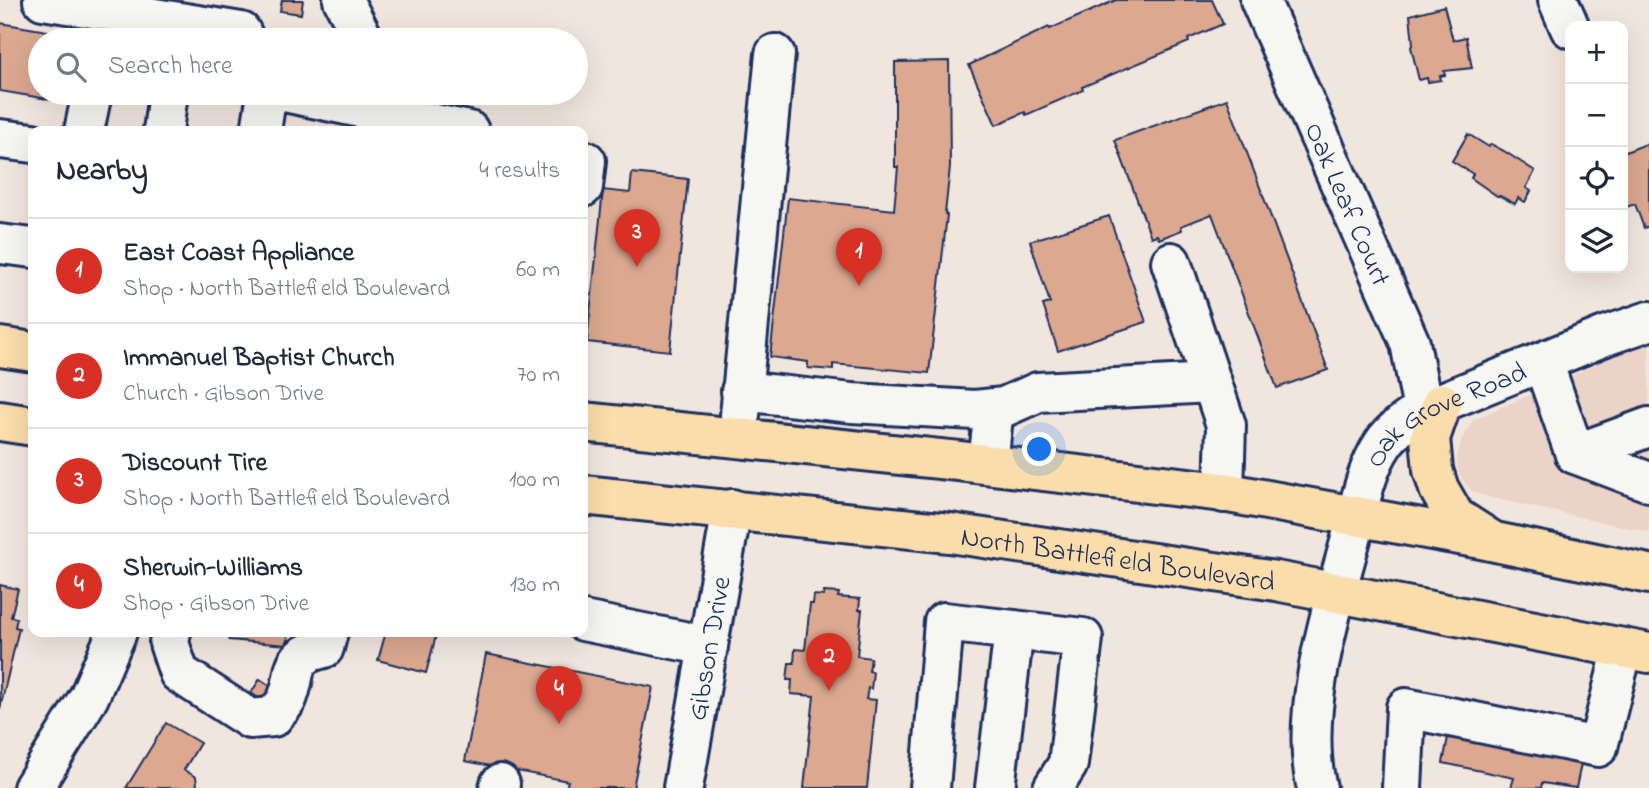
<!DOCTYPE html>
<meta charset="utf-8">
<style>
:root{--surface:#fff;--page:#f6f6f7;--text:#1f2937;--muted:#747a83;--line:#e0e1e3;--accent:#d93025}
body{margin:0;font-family:"Indie Flower",sans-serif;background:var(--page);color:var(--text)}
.controls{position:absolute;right:21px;top:21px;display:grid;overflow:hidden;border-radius:14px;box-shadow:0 7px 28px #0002}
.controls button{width:63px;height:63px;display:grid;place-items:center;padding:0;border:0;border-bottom:2px solid var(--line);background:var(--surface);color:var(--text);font:35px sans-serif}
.you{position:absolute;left:1040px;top:450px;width:24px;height:24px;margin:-18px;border:5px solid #fff;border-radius:50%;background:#1a73e8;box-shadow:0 0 0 10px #1a73e833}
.badge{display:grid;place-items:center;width:46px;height:46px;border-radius:50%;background:var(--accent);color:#fff;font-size:23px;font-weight:700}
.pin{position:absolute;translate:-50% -58px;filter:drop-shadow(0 2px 4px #0008)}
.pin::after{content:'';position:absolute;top:37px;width:24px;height:21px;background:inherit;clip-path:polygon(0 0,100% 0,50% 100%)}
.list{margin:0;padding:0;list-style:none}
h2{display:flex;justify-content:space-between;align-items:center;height:91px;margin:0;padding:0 28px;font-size:30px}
h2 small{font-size:23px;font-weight:400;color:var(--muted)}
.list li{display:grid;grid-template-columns:46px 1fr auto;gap:21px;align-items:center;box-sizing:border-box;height:105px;padding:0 28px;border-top:2px solid var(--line)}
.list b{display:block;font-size:26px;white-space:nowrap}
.list p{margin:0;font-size:23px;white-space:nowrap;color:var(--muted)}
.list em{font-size:23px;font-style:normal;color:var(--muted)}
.icon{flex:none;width:38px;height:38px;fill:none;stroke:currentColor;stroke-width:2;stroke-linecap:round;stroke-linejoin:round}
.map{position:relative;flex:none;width:1649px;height:788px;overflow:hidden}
.search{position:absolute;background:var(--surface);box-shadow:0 7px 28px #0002;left:28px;top:28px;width:560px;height:77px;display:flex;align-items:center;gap:18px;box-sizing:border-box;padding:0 24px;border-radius:38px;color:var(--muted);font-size:26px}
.panel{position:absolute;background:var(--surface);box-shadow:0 7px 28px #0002;left:28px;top:126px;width:560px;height:511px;border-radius:14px}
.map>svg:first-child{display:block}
.built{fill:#ebd3c7}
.building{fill:#dca890;stroke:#1b2f5e;stroke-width:2}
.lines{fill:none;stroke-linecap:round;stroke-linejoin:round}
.minor-casing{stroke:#1b2f5e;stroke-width:44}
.major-casing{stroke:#1b2f5e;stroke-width:44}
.minor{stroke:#f6f6f2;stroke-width:38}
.major{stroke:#fbddab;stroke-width:38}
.labels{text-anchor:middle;stroke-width:7;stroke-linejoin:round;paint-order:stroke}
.street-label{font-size:28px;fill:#1b2f5e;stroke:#f6f6f2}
</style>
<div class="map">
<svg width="1649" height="788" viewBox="0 0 1649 788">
<rect width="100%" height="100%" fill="#f1e6de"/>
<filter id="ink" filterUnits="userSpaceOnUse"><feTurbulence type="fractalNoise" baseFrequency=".0143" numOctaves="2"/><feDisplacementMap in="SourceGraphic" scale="14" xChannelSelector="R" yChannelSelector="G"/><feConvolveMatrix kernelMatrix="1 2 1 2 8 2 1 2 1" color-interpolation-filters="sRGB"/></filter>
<g filter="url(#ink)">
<path class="built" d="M 1649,341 L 1649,532 L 1487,497 L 1474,492 L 1466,485 L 1458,472 L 1457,459 L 1461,441 L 1473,420 Z"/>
<g class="building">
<path d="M 282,0 L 303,0 L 301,14 L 280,11 Z"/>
<path d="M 1116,0 L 1212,0 L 1223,24 L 1188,39 L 1189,42 L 1082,87 L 1083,90 L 1026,115 L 1025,112 L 996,125 L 969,65 L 1049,27 L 1050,29 Z"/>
<path d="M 1444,6 L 1453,40 L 1466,37 L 1472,68 L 1444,71 L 1445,75 L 1440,76 L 1441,80 L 1428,82 L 1427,78 L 1419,80 L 1411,47 L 1413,44 L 1410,15 Z"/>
<path d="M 0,23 L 65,34 L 64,40 L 40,40 L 40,93 L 56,93 L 54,100 L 0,91 Z"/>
<path d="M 949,61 L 950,167 L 945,214 L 947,215 L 929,373 L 833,364 L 833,370 L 808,368 L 808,362 L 770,357 L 788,198 L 894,210 L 898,167 L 895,167 L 895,62 Z"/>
<path d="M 1227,99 L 1328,370 L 1277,388 L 1212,214 L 1181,226 L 1182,230 L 1159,239 L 1157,235 L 1151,237 L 1115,140 Z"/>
<path d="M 1468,134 L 1489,147 L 1491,144 L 1504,151 L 1535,171 L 1526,188 L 1531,191 L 1525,202 L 1518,198 L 1515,204 L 1500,196 L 1497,196 L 1471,178 L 1473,174 L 1452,161 Z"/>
<path d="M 1646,144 L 1649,153 L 1649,226 L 1644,228 L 1635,204 L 1623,208 L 1623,153 Z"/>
<path d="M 632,173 L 688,179 L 670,351 L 587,342 L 603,190 L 630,193 Z"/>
<path d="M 1109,216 L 1146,322 L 1058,351 L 1043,305 L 1050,303 L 1030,241 Z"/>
<path d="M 0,585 L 18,589 L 11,617 L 17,618 L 15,627 L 19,628 L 0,709 Z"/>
<path d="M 824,592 L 839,593 L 838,597 L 860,599 L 859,610 L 862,610 L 857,656 L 871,658 L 869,671 L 873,672 L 871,689 L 868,688 L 866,699 L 876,700 L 867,788 L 804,788 L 814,696 L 791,694 L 792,680 L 787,680 L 789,663 L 794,663 L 795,649 L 805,650 L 810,604 L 813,604 L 814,595 L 824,596 Z"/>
<path d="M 207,632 L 289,632 L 287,645 L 229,640 L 230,636 Z"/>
<path d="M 386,632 L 437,632 L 426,673 L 378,660 Z"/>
<path d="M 486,654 L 653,687 L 633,788 L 566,788 L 568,781 L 465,761 Z"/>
<path d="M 260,679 L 275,689 L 266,703 L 251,693 Z"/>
<path d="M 166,723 L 200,743 L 184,770 L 196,777 L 197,784 L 195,788 L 126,788 Z"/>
<path d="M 1449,732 L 1582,759 L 1576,788 L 1542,783 L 1541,788 L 1511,788 L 1514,778 L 1443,763 Z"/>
</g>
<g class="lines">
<defs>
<g id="minor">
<path d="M 43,0 L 241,32 L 245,40"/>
<path d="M 343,0 L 364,40"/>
<path id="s1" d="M 1260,0 L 1410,343 L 1423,410"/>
<path d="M 1558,0 L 1570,28"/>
<path d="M 289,93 L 469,131"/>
<path d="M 84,131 L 92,93"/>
<path d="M 163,131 L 168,93"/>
<path d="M 261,131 L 267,93"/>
<path d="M 0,139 L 33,143"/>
<path d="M 583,160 L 586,161 L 583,187"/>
<path d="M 0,244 L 33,248"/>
<path d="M 1171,262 L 1226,425 L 1224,493"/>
<path d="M 1543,362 L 1575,454"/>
<path d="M 741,391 L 852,403 L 975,410 L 1004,407 L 1038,392 L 1212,383"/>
<path d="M 740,415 L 775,54"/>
<path d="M 1649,427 L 1575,454 L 1649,482"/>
<path d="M 988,464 L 994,408"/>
<path d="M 583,621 L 708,646"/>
<path d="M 171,632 L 169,643 L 179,673 L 250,719 L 273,717 C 277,711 285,705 287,699 C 299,670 286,657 324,648 L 328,632"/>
<path d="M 33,788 L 89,697 L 117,632"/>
<path d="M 499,788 L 500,784"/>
<path id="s2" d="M 683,788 L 732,509"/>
<path d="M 930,788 L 944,622 L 1083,638 L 1068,764 L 1053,788"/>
<path d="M 995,788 L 1014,630"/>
<path id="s3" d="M 1317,788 C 1298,714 1332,608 1352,535 C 1360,504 1365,471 1383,444 C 1392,430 1409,419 1423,410 L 1605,336 L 1649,321"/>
<path d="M 1402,788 L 1406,708 L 1598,747 L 1623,648"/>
</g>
<g id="major">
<path d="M 0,347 L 33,352"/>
<path d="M 1442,403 L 1430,438 L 1433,470 L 1439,489 L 1455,517 L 1489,539"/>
<path d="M 0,421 L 33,426"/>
<path d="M 583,422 L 959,461 L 1223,492 L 1476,538 L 1649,574"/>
<path id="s4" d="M 583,495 L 950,533 L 1276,581 L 1649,653"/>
</g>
</defs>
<use href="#minor" class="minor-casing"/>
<use href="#major" class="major-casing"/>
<use href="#minor" class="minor"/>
<use href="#major" class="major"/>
</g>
</g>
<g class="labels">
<g class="street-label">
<text dy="10" stroke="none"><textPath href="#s1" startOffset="222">Oak Leaf Court</textPath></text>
<text dy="10" stroke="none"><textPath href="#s3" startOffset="424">Oak Grove Road</textPath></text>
<text dy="10" stroke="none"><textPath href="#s4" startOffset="539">North Battlefield Boulevard</textPath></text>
<text dy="10" stroke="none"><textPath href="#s2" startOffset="142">Gibson Drive</textPath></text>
</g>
</g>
</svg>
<div class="controls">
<button>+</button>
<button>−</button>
<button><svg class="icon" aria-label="locate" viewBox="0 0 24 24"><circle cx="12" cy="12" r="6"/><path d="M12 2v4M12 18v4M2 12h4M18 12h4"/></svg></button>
<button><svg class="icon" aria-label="layers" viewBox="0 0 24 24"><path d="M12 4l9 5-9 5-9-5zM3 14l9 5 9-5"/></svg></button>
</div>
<div class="you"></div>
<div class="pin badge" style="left:859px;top:286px">1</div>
<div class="pin badge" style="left:829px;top:691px">2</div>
<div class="pin badge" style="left:637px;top:267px">3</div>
<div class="pin badge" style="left:559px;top:724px">4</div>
<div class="search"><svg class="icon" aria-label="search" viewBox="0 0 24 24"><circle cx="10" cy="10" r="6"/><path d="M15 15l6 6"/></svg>Search here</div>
<section class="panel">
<h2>Nearby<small>4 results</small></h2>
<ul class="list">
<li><span class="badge">1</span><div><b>East Coast Appliance</b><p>Shop · North Battlefield Boulevard</p></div><em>60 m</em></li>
<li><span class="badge">2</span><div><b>Immanuel Baptist Church</b><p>Church · Gibson Drive</p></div><em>70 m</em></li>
<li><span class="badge">3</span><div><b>Discount Tire</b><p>Shop · North Battlefield Boulevard</p></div><em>100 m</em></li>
<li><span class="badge">4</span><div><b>Sherwin-Williams</b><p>Shop · Gibson Drive</p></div><em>130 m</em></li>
</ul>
</section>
</div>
